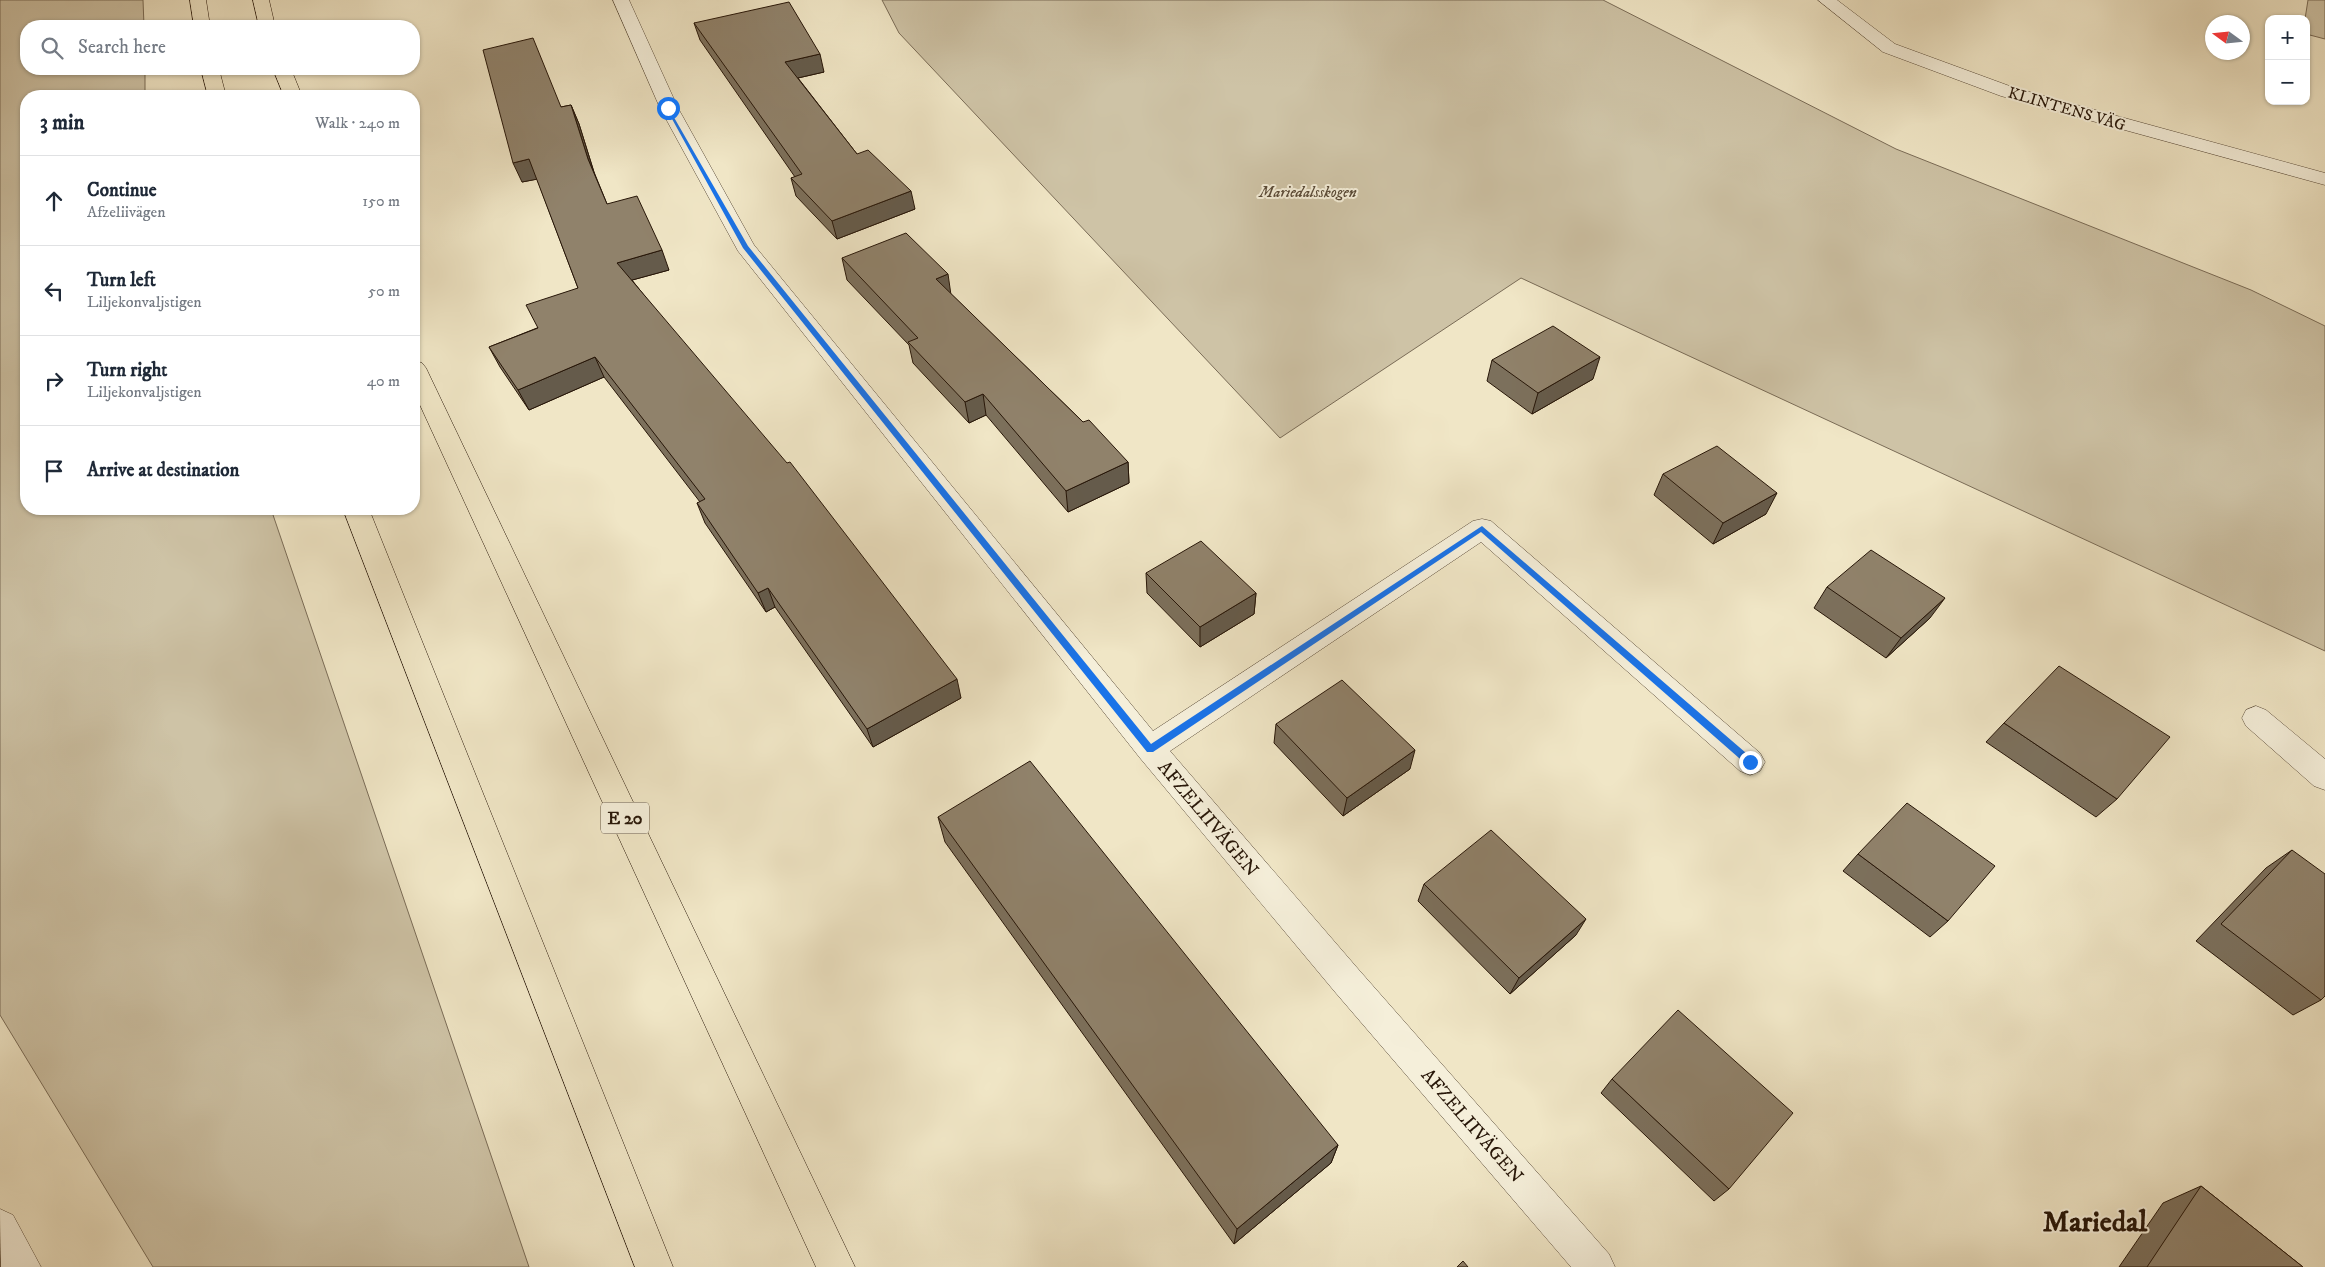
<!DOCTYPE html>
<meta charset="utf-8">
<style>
:root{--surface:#fff;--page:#f2f2f3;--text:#1f2937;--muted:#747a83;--line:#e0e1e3}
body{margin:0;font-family:"IM FELL DW Pica",serif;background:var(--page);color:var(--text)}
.controls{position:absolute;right:15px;top:15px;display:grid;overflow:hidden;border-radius:10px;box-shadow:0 1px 4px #0004}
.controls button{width:45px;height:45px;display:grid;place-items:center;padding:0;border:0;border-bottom:1px solid var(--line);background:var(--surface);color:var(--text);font:25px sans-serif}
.compass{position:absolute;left:2205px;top:15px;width:45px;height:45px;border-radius:50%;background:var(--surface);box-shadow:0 1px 4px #0004;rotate:285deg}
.stop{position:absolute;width:15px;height:15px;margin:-11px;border:4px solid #1a73e8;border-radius:50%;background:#fff}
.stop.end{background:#1a73e8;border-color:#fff;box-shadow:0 1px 5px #0008}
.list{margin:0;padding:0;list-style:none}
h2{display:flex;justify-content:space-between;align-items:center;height:65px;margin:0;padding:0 20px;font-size:21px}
h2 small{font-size:16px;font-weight:400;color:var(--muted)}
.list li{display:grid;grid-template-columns:32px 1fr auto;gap:15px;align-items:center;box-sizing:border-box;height:90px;padding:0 20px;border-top:1px solid var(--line)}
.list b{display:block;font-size:19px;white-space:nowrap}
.list p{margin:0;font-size:16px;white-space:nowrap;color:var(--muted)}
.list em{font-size:16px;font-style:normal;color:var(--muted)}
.icon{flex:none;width:28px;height:28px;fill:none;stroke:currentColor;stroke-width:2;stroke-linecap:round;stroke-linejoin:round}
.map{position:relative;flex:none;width:2325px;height:1267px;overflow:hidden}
.search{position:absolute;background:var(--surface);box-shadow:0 1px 4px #0004;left:20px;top:20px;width:400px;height:55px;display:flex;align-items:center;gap:12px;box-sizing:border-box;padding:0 18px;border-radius:20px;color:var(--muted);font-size:19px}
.panel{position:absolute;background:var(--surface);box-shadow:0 1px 4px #0004;left:20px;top:90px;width:400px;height:425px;border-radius:20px}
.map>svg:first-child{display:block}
.green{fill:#cec3a6;stroke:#7a6c57}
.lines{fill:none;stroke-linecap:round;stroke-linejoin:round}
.minor-casing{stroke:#594a38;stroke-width:1}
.highway-casing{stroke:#271608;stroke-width:1}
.minor{fill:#f5efda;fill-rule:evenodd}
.highway{fill:#f0e6c6;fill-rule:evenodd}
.wall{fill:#7c705c;stroke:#271608}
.shaded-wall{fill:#655b4b;stroke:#271608}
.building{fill:#90826b;stroke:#271608}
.route{fill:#1a73e8}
.labels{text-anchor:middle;stroke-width:4;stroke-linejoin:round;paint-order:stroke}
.far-street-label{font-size:16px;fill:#271608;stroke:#f5efda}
.far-park-label{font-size:16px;font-style:italic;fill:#594a37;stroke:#f5efda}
.shield{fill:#f5efda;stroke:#655747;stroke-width:1}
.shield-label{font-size:18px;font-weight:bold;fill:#271608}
.street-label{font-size:19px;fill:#271608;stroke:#f5efda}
.near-district-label{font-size:29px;font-weight:bold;fill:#271608;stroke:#f5efda}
</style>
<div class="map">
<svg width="2325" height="1267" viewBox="0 0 2325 1267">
<rect width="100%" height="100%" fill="#f0e6c6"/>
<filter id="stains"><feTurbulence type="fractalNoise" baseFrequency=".004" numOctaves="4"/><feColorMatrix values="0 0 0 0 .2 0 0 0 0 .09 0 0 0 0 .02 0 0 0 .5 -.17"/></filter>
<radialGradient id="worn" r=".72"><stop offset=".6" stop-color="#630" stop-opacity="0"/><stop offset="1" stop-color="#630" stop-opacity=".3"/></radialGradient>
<g class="green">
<path d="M 0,0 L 143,0 L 144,26 L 26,26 L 26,69 L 145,69 L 145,96 L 26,96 L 26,509 L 271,509 L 529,1267 L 153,1267 L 0,1015 Z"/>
<path d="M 882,0 L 1603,0 L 1896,149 L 2251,290 L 2325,326 L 2325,651 L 1521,278 L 1280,438 L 899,33 Z"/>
<path d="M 2308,0 L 2325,0 L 2325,39 L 2306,34 L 2305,19 Z"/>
</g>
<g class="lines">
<defs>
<g id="minor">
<path d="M 613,0 L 629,0 L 678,108 L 754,245 L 1153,731 L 1473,521 L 1482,519 L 1491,521 L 1760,753 L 1765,762 L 1760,771 L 1750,775 L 1740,771 L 1481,542 L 1170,751 L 1359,970 L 1609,1254 L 1615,1267 L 1571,1267 L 1335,992 L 1140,758 L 738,251 L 660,108 Z"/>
<path d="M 1818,0 L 1837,0 L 1895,44 L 2015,88 L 2325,173 L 2325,185 L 2001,96 L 1883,52 Z"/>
<path d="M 2256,706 L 2266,710 L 2325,759 L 2325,790 L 2314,786 L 2246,726 L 2242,718 L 2246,710 Z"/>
<path d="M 0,1209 L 13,1215 L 41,1267 L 1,1267 Z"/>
</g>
<g id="highway">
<path d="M 190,0 L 206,0 L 210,26 L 194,26 Z"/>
<path d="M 253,0 L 269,0 L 275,26 L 259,26 Z"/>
<path d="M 201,69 L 219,69 L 226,96 L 208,96 Z"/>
<path d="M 273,69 L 291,69 L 302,96 L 284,96 Z"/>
<path d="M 414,360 L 422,363 L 426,368 L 855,1267 L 816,1267 L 414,392 Z"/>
<path d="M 343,509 L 369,509 L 673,1267 L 635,1267 Z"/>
</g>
</defs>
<use href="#minor" class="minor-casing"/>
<use href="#highway" class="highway-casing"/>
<use href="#minor" class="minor"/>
<use href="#highway" class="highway"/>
</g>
<g class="wall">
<path d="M 694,23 L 824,72 L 798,78 L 857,154 L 915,209 L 837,239 L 796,196 L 791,178 L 795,177 L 700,40 Z"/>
<path d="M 571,105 L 579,124 L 594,172 L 607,204 L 669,270 L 632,280 L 961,698 L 873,747 L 775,607 L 766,612 L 705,523 L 697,503 L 700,502 L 604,377 L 529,410 L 500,367 L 489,347 L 537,328 L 578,288 L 537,179 L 522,182 L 561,107 Z"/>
<path d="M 842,258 L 951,294 L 1083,422 L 1128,462 L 1129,483 L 1068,512 L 986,415 L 969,423 L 913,363 L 909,345 L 847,280 Z"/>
<path d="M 1492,360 L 1593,379 L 1532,414 L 1487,381 Z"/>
<path d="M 1663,474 L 1766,514 L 1713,544 L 1654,495 Z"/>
<path d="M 1146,573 L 1256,593 L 1254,614 L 1200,647 L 1147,593 Z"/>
<path d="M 1827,587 L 1930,618 L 1886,658 L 1814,608 Z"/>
<path d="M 2004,723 L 2117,799 L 2096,817 L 1986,742 Z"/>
<path d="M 1276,724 L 1410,769 L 1343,816 L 1274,743 Z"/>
<path d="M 938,817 L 1338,1145 L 1331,1163 L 1234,1244 L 945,842 Z"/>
<path d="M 2292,850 L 2321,1000 L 2293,1015 L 2196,941 L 2266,868 Z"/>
<path d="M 1858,854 L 1948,921 L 1930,937 L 1843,871 Z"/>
<path d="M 1424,884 L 1576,935 L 1510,994 L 1418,901 Z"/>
<path d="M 1612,1079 L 1729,1189 L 1714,1201 L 1601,1093 Z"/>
<path d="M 2201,1186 L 2303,1267 L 2119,1267 L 2163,1203 Z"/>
</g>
<g class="shaded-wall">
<path d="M 820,54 L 824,72 L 789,80 L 785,62 Z"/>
<path d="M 571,105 L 579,124 L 596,179 L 588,159 Z"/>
<path d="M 529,159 L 538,179 L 522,182 L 513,163 Z"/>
<path d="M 911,191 L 915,209 L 837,239 L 832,221 Z"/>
<path d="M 662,250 L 669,270 L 625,282 L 617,263 Z"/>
<path d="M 948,274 L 951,295 L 936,279 Z"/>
<path d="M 595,357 L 604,377 L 529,410 L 518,390 Z"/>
<path d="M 1600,357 L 1593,379 L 1532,414 L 1538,393 Z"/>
<path d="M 983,394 L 986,415 L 969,423 L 965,402 Z"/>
<path d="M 1128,462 L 1129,483 L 1068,512 L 1066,491 Z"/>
<path d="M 1777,493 L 1766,514 L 1713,544 L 1723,523 Z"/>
<path d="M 768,588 L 775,607 L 766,612 L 758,593 Z"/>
<path d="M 1256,593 L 1254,614 L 1200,647 L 1200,627 Z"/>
<path d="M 1945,598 L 1930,618 L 1886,658 L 1901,638 Z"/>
<path d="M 957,679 L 961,698 L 873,747 L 867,729 Z"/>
<path d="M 1415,750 L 1410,769 L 1343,816 L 1347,798 Z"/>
<path d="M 1586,919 L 1576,935 L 1510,994 L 1519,978 Z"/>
<path d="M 1338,1145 L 1331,1163 L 1234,1244 L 1237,1229 Z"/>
</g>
<g class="building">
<path d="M 789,2 L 820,54 L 785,62 L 857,154 L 868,150 L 911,191 L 832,221 L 791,178 L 802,174 L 694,23 Z"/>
<path d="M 533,38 L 561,107 L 571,105 L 588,159 L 607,204 L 637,196 L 662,250 L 617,263 L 787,463 L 790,462 L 957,679 L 867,729 L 768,588 L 758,593 L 697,503 L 705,499 L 595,357 L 518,390 L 489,347 L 538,328 L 526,305 L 578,288 L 529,159 L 513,163 L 483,50 Z"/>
<path d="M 906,233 L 948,274 L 936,279 L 1083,422 L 1089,420 L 1128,462 L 1066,491 L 983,394 L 965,402 L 908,342 L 918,338 L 842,258 Z"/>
<path d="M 1553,326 L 1600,357 L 1538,393 L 1492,360 Z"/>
<path d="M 1717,446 L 1777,493 L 1723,523 L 1663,474 Z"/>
<path d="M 1201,541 L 1256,593 L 1200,627 L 1146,573 Z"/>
<path d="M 1871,550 L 1945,598 L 1901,638 L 1827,587 Z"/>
<path d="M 2059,666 L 2170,737 L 2117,799 L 2004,723 Z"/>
<path d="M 1342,680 L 1415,750 L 1347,798 L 1276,724 Z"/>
<path d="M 1030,761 L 1338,1145 L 1237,1229 L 938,817 Z"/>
<path d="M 1907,803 L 1995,866 L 1948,921 L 1858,854 Z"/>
<path d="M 1491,830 L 1586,919 L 1519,978 L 1424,884 Z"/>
<path d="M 2292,850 L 2325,874 L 2325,996 L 2321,1000 L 2221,924 Z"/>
<path d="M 1678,1010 L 1793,1113 L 1729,1189 L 1612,1079 Z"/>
<path d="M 2201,1186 L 2303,1267 L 2147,1267 Z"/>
<path d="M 1463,1261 L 1468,1267 L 1457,1267 Z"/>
</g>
<path class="route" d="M 668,107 L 748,246 L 1151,744 L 1482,526 L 1753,759 L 1753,765 L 1747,765 L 1481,532 L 1153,752 L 1147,752 L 743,248 L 666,108 Z"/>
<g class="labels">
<g class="far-street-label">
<text transform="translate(2067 108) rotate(16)" y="6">KLINTENS VÄG</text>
</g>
<g class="far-park-label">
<text x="1308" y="197">Mariedalsskogen</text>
</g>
<rect class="shield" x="601" y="802.5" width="48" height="31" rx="4"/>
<g class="shield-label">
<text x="625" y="824">E 20</text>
</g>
<g class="street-label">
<text transform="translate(1209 818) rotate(50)" y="7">AFZELIIVÄGEN</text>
<text transform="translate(1473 1125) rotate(49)" y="7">AFZELIIVÄGEN</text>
</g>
<g class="near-district-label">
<text x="2095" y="1231">Mariedal</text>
</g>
</g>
<rect width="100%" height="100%" filter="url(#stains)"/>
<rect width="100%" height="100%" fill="url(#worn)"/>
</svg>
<div class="controls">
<button>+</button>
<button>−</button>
</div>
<svg class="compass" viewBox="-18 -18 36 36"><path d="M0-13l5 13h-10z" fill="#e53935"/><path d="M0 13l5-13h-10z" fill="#747a83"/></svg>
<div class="stop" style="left:668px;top:108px"></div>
<div class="stop end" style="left:1750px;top:762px"></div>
<div class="search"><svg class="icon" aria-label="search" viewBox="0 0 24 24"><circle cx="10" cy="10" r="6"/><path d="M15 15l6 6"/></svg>Search here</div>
<section class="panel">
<h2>3 min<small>Walk · 240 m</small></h2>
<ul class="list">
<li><svg class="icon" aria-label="ahead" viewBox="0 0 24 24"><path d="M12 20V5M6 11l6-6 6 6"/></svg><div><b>Continue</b><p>Afzeliivägen</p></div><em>150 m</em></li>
<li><svg class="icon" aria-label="left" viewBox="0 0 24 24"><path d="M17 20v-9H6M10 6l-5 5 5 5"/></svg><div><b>Turn left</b><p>Liljekonvaljstigen</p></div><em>50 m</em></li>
<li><svg class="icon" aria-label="right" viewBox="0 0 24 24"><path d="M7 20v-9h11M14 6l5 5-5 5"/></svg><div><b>Turn right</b><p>Liljekonvaljstigen</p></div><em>40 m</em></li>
<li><svg class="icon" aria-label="arrive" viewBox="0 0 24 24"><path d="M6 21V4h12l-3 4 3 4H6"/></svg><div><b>Arrive at destination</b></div></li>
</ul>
</section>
</div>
